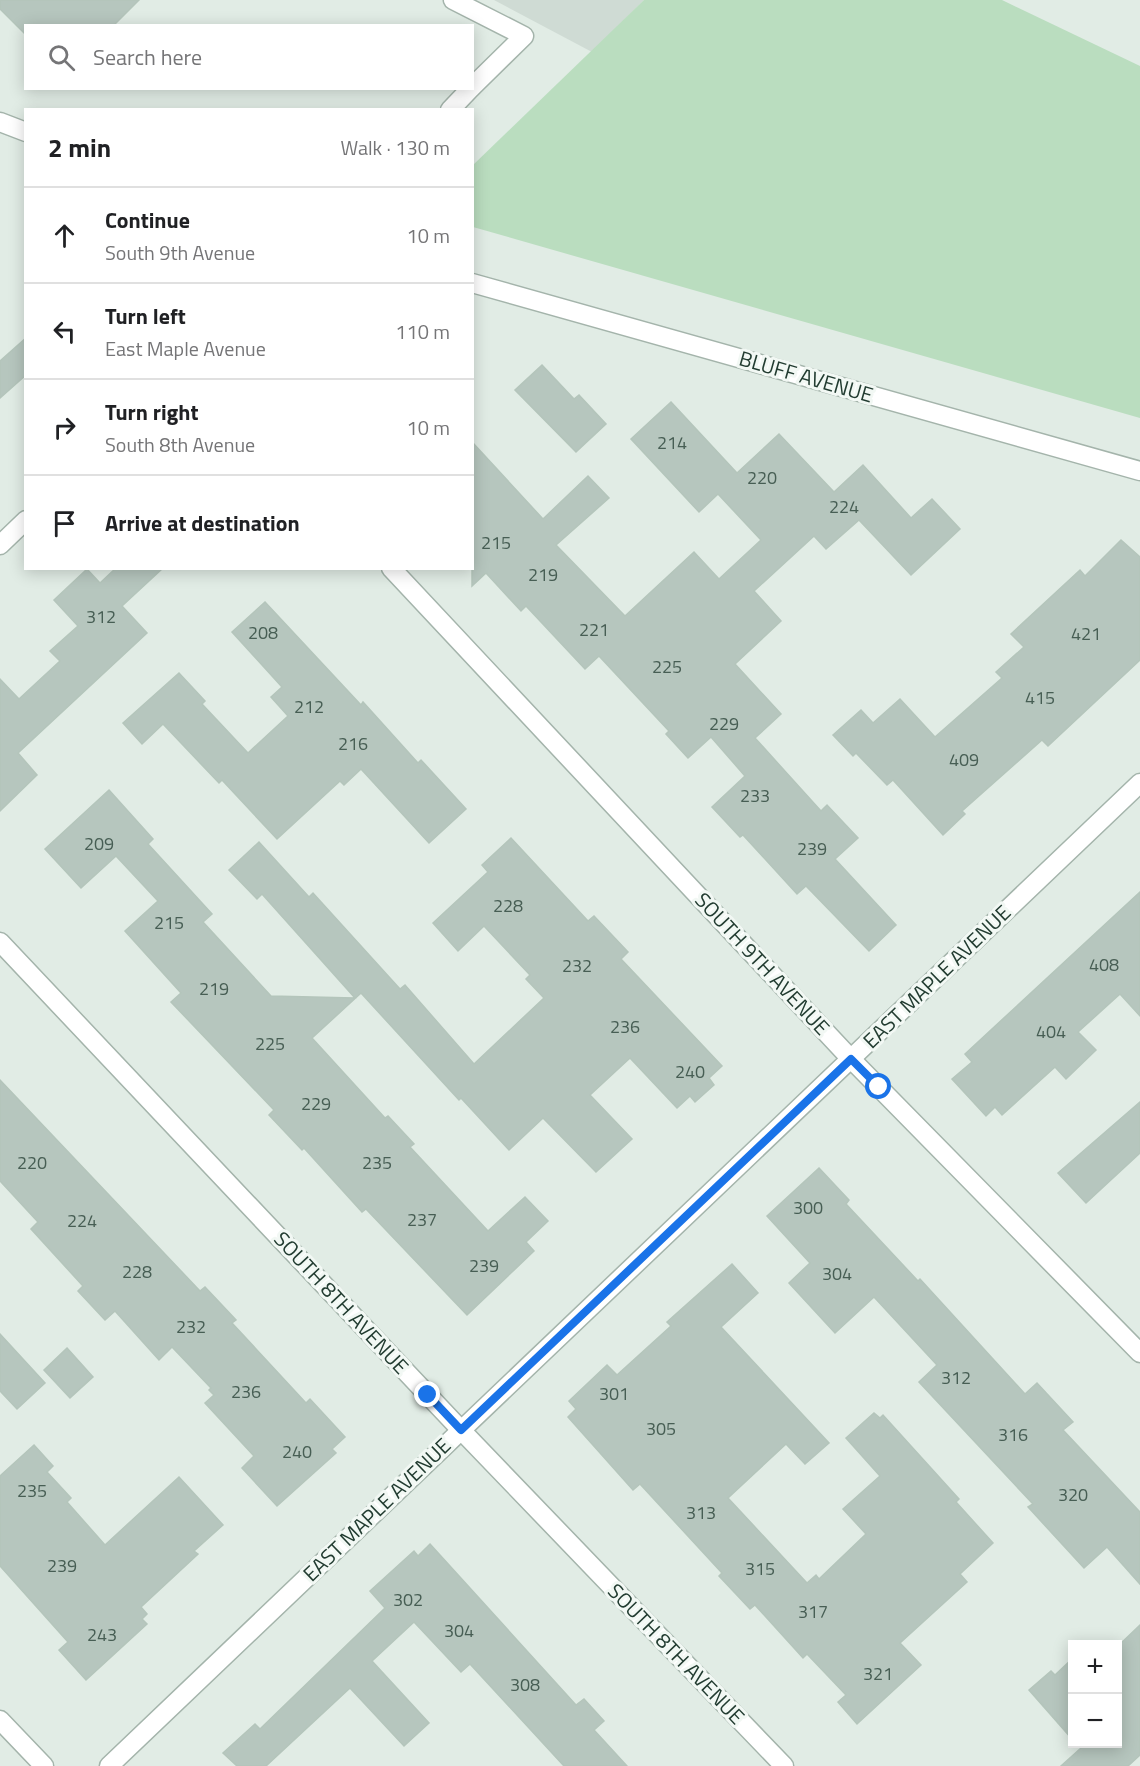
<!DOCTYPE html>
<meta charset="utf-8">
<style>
:root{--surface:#fff;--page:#f2f2f2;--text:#202124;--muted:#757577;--line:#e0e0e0}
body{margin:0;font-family:"Titillium Web",sans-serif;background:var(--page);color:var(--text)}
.controls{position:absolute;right:18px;bottom:18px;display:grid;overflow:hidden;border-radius:0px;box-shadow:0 3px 15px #0003}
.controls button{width:54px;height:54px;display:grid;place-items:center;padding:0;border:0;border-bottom:2px solid var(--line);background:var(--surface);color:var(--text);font:30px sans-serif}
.stop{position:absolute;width:18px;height:18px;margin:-14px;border:4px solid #1a73e8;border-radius:50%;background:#fff}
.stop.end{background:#1a73e8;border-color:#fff;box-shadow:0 2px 6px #0008}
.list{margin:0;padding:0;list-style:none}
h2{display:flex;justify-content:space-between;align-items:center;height:78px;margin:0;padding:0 24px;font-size:26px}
h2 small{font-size:20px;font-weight:400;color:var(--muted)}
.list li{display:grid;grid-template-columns:39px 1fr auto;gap:18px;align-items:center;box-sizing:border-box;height:96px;padding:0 24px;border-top:2px solid var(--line)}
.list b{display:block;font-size:22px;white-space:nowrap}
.list p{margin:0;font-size:20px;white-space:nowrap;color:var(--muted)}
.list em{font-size:20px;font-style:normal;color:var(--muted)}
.icon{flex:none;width:33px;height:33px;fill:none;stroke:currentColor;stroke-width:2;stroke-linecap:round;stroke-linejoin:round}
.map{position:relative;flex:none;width:1140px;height:1766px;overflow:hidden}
.search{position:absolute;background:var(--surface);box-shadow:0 3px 15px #0003;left:24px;top:24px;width:450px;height:66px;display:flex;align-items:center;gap:15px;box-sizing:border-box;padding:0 21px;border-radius:0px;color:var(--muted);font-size:22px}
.panel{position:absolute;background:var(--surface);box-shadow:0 3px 15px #0003;left:24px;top:108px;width:450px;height:462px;border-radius:0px}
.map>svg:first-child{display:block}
.built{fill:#cfdbd4}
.green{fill:#baddbf}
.building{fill:#b6c6be;stroke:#b4c5bb;stroke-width:1.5}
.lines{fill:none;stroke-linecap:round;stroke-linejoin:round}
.minor-casing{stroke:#a4b4ab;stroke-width:21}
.minor{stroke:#fff;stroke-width:18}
.route{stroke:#1a73e8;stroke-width:8}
.labels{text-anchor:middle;stroke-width:6;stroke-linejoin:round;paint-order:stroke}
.number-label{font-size:18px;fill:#475e54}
.street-label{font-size:21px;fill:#223c31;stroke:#f2f8f4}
</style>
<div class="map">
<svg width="1140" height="1766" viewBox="0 0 1140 1766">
<rect width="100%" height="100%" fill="#e1ece5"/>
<path class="built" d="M 494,0 L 644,0 L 592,52 Z"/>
<path class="green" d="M 644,0 L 1002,0 L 1140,66 L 1140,418 L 473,227 L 473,165 Z"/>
<g class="building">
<path d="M 0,0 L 139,0 L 113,26 L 26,26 L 25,34 L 0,9 Z"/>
<path d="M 26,338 L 26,375 L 0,398 L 0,361 Z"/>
<path d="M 542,365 L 574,399 L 579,395 L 606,424 L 576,452 L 515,390 Z"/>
<path d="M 671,402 L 737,473 L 779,434 L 834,492 L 863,465 L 911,518 L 932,499 L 960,529 L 911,575 L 859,520 L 826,549 L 814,536 L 754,591 L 781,621 L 735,664 L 781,714 L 755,738 L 821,811 L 827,805 L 858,838 L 835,859 L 896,925 L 869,951 L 806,886 L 797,894 L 743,835 L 740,837 L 712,807 L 745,776 L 711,737 L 688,758 L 666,734 L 669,731 L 599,656 L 585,669 L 526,606 L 521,611 L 486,573 L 472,586 L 472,442 L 543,519 L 588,476 L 609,498 L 556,545 L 625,616 L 694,552 L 719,579 L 761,540 L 718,494 L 699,512 L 631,439 Z"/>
<path d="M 1121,540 L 1140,557 L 1140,660 L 1048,746 L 1042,740 L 962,811 L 965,814 L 943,835 L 893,780 L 887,785 L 856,753 L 853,756 L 833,735 L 861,710 L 873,723 L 900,699 L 935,737 L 1002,678 L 996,672 L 1024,647 L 1011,634 L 1080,570 L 1085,576 Z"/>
<path d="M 116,568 L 163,568 L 122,606 L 147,633 L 18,753 L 37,775 L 0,811 L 0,679 L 19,699 L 60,661 L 50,651 L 78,626 L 54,600 L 87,569 L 100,583 Z"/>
<path d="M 265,602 L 361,705 L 363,702 L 418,763 L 421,760 L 466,809 L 429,843 L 361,769 L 344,785 L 340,781 L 277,839 L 222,780 L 219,783 L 163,724 L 142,744 L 123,723 L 179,673 L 205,701 L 202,704 L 248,753 L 288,716 L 271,697 L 282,687 L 232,632 Z"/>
<path d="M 109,790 L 153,839 L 148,844 L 212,914 L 203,922 L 271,996 L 355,998 L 262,894 L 257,899 L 229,870 L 259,842 L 309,897 L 313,893 L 400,989 L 405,985 L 474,1064 L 544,998 L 526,979 L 530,975 L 484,926 L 458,951 L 433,923 L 488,872 L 482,865 L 511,838 L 588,921 L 594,916 L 628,952 L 621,959 L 722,1066 L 709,1078 L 714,1085 L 695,1102 L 690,1096 L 677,1108 L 630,1058 L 590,1095 L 632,1139 L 596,1172 L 543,1118 L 509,1150 L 461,1098 L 459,1100 L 361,993 L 312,1038 L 385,1118 L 388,1116 L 414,1144 L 410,1147 L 488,1231 L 525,1197 L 548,1221 L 526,1242 L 534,1251 L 467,1315 L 366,1209 L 362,1212 L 304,1148 L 302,1150 L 269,1115 L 274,1110 L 171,1002 L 181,993 L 125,931 L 158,901 L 116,856 L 81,888 L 45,849 Z"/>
<path d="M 1140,892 L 1140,1016 L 1120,994 L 1078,1032 L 1096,1050 L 1066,1079 L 1055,1067 L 1002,1115 L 995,1107 L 986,1116 L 952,1079 L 972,1062 L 965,1054 Z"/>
<path d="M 0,1080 L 200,1291 L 205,1287 L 236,1320 L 232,1323 L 306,1403 L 310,1399 L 345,1437 L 332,1449 L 336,1453 L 277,1506 L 242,1468 L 254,1456 L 205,1403 L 214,1395 L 209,1390 L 211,1388 L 172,1347 L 159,1360 L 115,1311 L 105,1320 L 78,1291 L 83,1286 L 31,1229 L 38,1222 L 0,1181 Z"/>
<path d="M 1140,1102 L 1140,1153 L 1086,1203 L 1058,1173 Z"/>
<path d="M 819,1168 L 849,1200 L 846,1204 L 918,1281 L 920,1279 L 1025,1394 L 1037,1383 L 1073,1422 L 1063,1430 L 1140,1512 L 1140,1584 L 1107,1547 L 1084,1568 L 1028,1507 L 1033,1504 L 919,1382 L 937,1365 L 874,1297 L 835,1333 L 789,1283 L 810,1263 L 767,1216 Z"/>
<path d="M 732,1264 L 758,1293 L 721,1327 L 829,1443 L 805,1464 L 786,1444 L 728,1498 L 807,1583 L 816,1575 L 819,1579 L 866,1534 L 843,1509 L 880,1476 L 846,1438 L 874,1413 L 880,1418 L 883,1415 L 959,1499 L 956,1502 L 993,1543 L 960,1574 L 967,1582 L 900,1643 L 921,1665 L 857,1724 L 838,1702 L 846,1695 L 807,1654 L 803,1658 L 755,1605 L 750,1609 L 719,1576 L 722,1573 L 640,1484 L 633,1490 L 568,1417 L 576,1409 L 569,1401 L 607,1365 L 617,1375 L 671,1326 L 667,1322 Z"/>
<path d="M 0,1334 L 45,1383 L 17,1409 L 0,1391 Z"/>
<path d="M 67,1348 L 93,1377 L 70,1398 L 44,1370 Z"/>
<path d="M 34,1445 L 53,1466 L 47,1472 L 71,1498 L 67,1502 L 105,1545 L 179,1477 L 223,1525 L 194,1551 L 198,1554 L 141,1607 L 147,1614 L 142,1619 L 147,1624 L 86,1680 L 59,1650 L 68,1642 L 0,1566 L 0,1476 Z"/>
<path d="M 430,1544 L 576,1705 L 584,1699 L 604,1721 L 594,1730 L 627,1766 L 564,1766 L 470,1664 L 461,1672 L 414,1622 L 372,1661 L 429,1723 L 404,1746 L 350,1688 L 266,1766 L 237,1766 L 223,1753 L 255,1724 L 260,1729 L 385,1608 L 370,1591 L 414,1551 L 418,1556 Z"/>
<path d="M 1140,1625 L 1140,1755 L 1128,1766 L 1061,1766 L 1081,1748 L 1077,1743 L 1118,1743 L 1118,1646 Z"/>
<path d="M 1072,1659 L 1072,1739 L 1029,1690 L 1051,1671 L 1055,1675 Z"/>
</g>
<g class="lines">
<defs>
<g id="minor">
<path d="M 453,0 L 524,36 L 472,87"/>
<path d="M 450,110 L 471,88"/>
<path d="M 0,122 L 26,132"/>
<path d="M 472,283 L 1140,471"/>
<path d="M 0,545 L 26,520"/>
<path d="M 391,568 L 851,1059 L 1140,1353"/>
<path d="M 0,942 L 461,1430 L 784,1766"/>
<path d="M 0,1720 L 44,1766"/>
<path d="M 109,1766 L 1140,783"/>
</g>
</defs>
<use href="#minor" class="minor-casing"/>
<use href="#minor" class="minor"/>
</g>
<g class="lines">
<path class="route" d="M 428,1395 L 461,1430 L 851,1059 L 879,1087"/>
</g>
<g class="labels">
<g class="number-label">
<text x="672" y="449">214</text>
<text x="762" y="484">220</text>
<text x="844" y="513">224</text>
<text x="496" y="549">215</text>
<text x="543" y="581">219</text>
<text x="101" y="623">312</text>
<text x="594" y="636">221</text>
<text x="263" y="639">208</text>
<text x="1086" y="640">421</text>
<text x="667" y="673">225</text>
<text x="1040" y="704">415</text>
<text x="309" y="713">212</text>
<text x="724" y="730">229</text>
<text x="353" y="750">216</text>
<text x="964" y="766">409</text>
<text x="755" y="802">233</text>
<text x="99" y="850">209</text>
<text x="812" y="855">239</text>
<text x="508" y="912">228</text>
<text x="169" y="929">215</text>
<text x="1104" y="971">408</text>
<text x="577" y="972">232</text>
<text x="214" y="995">219</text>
<text x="625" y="1033">236</text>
<text x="1051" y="1038">404</text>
<text x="270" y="1050">225</text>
<text x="690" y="1078">240</text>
<text x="316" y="1110">229</text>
<text x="32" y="1169">220</text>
<text x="377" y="1169">235</text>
<text x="808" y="1214">300</text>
<text x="422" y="1226">237</text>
<text x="82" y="1227">224</text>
<text x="484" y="1272">239</text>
<text x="137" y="1278">228</text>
<text x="837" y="1280">304</text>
<text x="191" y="1333">232</text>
<text x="956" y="1384">312</text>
<text x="246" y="1398">236</text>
<text x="614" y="1400">301</text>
<text x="661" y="1435">305</text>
<text x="1013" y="1441">316</text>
<text x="297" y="1458">240</text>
<text x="32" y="1497">235</text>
<text x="1073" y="1501">320</text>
<text x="701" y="1519">313</text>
<text x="62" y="1572">239</text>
<text x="760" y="1575">315</text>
<text x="408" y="1606">302</text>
<text x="813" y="1618">317</text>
<text x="459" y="1637">304</text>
<text x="102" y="1641">243</text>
<text x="878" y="1680">321</text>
<text x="525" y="1691">308</text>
</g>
<g class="street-label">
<text transform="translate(806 377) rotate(16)" y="7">BLUFF AVENUE</text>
<text transform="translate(762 964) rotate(47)" y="7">SOUTH 9TH AVENUE</text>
<text transform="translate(937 977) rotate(-44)" y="7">EAST MAPLE AVENUE</text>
<text transform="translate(341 1303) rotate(47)" y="7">SOUTH 8TH AVENUE</text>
<text transform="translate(377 1510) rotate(-44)" y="7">EAST MAPLE AVENUE</text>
<text transform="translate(676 1654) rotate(46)" y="7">SOUTH 8TH AVENUE</text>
</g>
</g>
</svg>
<div class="controls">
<button>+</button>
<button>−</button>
</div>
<div class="stop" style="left:879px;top:1087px"></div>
<div class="stop end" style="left:428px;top:1395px"></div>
<div class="search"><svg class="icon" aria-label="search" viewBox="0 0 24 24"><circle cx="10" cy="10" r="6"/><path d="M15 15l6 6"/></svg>Search here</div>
<section class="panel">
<h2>2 min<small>Walk · 130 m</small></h2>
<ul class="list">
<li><svg class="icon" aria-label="ahead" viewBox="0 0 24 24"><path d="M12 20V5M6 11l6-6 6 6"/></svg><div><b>Continue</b><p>South 9th Avenue</p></div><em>10 m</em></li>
<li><svg class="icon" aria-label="left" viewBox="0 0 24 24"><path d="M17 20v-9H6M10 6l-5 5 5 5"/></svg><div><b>Turn left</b><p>East Maple Avenue</p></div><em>110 m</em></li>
<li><svg class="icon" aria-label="right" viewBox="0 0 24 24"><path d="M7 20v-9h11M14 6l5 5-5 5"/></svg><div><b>Turn right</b><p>South 8th Avenue</p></div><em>10 m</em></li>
<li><svg class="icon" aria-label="arrive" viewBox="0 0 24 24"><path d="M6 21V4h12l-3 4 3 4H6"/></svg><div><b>Arrive at destination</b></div></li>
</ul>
</section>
</div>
